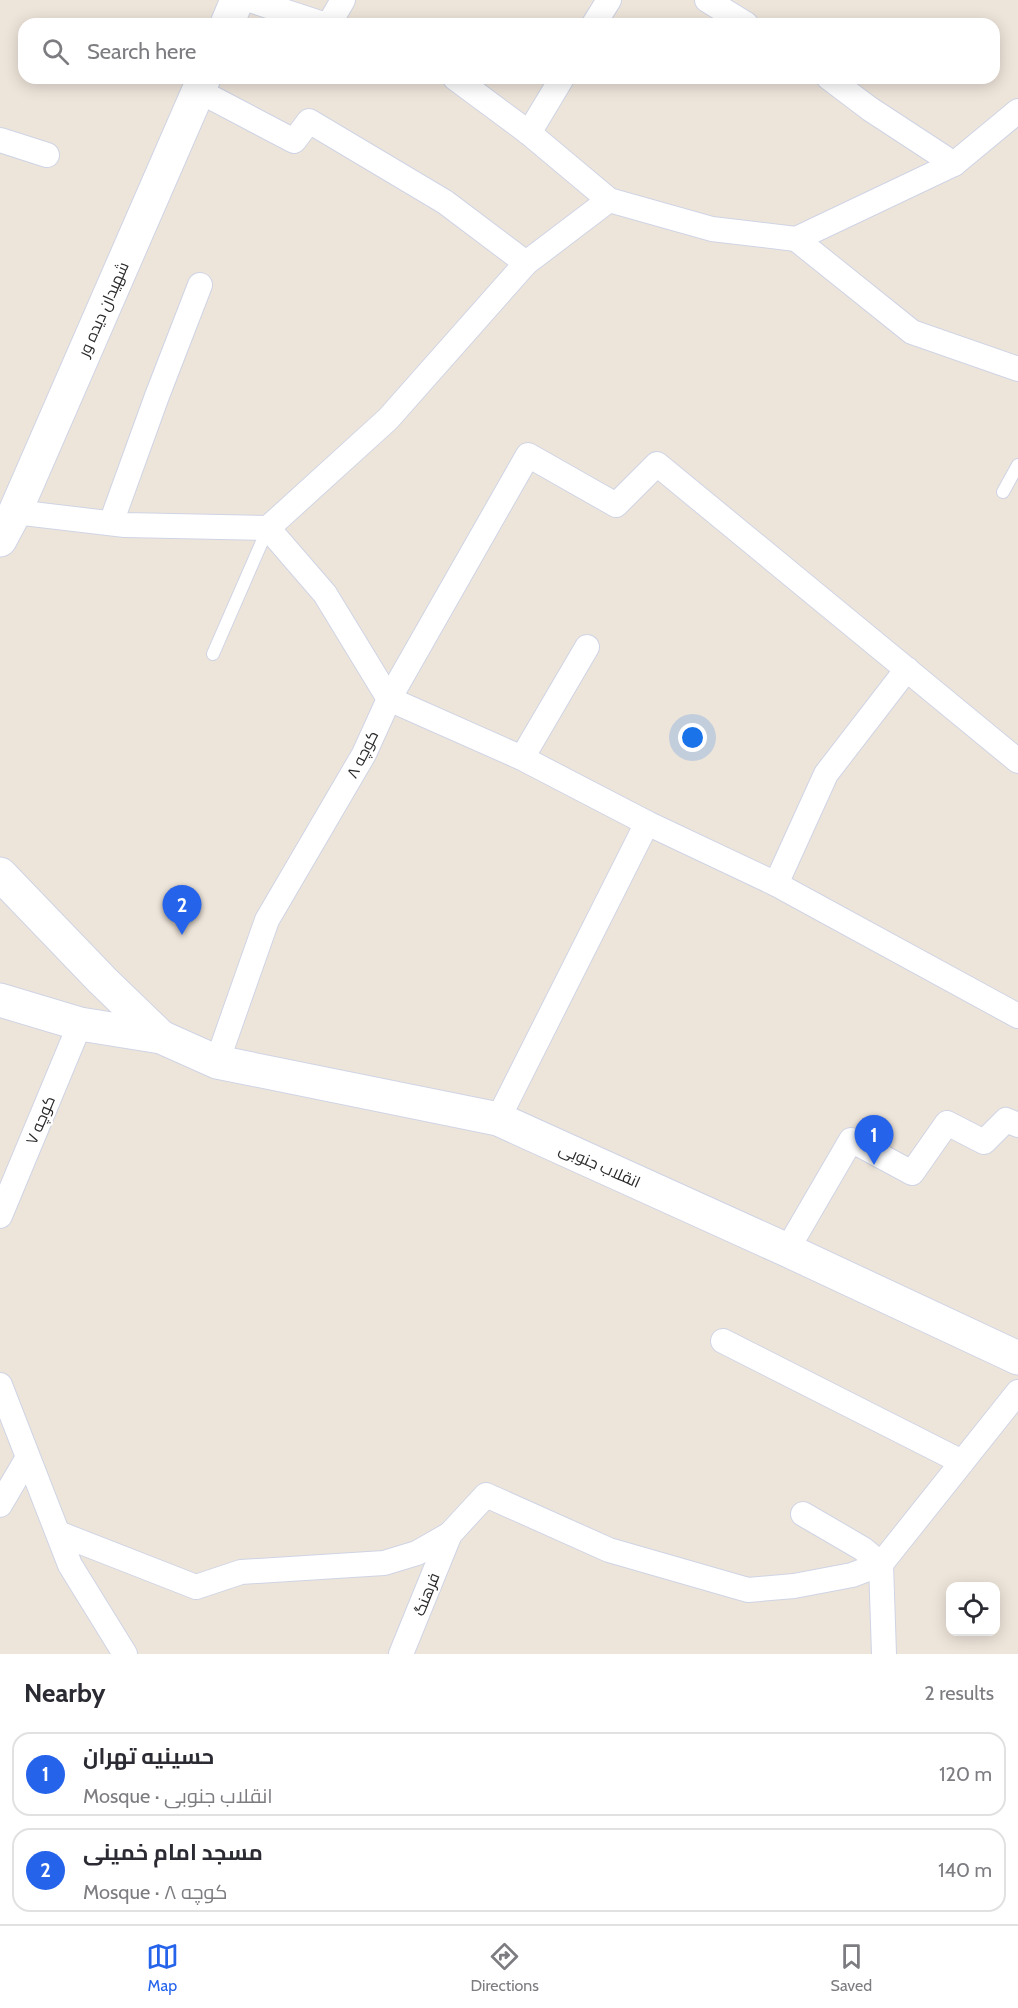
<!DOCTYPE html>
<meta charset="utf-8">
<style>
:root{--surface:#fff;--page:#f2f2f3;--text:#2b2b33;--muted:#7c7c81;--line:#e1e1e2;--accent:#2563eb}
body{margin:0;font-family:Cabin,Cairo,sans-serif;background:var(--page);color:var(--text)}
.controls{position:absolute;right:18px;bottom:18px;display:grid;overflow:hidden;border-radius:12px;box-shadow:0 3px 15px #0003}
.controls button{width:54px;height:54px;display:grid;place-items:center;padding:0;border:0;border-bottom:2px solid var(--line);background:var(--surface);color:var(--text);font:30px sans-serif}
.you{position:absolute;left:693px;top:738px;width:21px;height:21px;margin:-15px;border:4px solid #fff;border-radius:50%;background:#1a73e8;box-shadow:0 0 0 9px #1a73e833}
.badge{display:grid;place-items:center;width:39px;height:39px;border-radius:50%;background:var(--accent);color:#fff;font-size:20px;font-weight:700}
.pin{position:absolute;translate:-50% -50px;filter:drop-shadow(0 2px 3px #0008)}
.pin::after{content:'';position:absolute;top:32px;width:21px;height:18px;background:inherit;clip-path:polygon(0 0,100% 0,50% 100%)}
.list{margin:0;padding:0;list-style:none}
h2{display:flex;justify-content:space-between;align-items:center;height:78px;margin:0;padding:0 24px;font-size:26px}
h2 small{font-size:20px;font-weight:400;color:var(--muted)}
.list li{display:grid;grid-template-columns:39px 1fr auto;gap:18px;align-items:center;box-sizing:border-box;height:84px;margin:0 12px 12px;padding:0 12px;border:2px solid var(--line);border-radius:18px}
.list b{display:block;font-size:22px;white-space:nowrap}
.list p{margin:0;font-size:20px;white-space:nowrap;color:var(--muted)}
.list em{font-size:20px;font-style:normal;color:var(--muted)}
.icon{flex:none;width:33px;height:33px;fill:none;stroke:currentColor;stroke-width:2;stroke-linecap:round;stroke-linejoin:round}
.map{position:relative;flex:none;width:1018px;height:1654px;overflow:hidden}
.search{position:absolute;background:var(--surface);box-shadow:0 3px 15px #0003;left:18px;right:18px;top:18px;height:66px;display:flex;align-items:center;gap:15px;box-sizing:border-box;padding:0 21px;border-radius:18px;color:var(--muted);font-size:22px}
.sheet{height:270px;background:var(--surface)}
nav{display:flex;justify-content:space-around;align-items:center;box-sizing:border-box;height:84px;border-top:2px solid var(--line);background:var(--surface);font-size:16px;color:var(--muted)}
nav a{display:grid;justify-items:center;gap:3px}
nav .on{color:var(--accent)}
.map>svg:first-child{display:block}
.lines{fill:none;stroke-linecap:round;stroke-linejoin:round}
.lane-casing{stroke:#cfd4e5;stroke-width:14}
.street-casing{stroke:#cfd4e5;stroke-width:26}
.secondary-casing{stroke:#cfd4e5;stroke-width:35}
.lane{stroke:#fff;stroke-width:12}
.street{stroke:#fff;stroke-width:24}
.secondary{stroke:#fff;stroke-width:33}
.labels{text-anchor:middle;stroke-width:4.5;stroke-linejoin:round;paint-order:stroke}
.street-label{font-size:16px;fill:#2a2a2a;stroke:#fff}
</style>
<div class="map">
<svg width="1018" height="1654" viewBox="0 0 1018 1654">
<rect width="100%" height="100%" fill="#eee5da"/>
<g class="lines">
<defs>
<g id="lane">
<path d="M 1003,492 L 1018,465"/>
<path d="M 213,654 L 268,528"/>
</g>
<g id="street">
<path d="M 250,0 L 323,24"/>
<path d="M 707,0 L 746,24"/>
<path d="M 329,24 L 343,0"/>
<path d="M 594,24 L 609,0"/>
<path d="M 455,78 L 529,133 L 609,200"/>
<path d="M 829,78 L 870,109 L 954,164"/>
<path d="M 199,91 L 294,141 L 309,121 L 445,202 L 526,263"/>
<path d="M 529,133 L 562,78"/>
<path d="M 0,140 L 47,155"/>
<path d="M 796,239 L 912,332 L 1018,369"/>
<path d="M 15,512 L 125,525 L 268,528 L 388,419 L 526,263 L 609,200 L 712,229 L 796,239 L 954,164 L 1018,111"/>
<path d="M 111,523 L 157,396 L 200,285"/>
<path d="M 268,528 L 325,594 L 389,699 L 522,758 L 647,823 L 776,884 L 1018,1016"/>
<path d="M 522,758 L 587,647"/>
<path d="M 776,884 L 826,774 L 907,669"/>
<path d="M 217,1062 L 267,920 L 364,754 L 389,699 L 528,455 L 616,505 L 657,464 L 1018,761"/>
<path d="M 498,1119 L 647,823"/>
<path d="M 0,1216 L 80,1024"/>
<path d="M 787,1250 L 851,1140 L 912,1173 L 947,1123 L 984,1142 L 1006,1120 L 1018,1125"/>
<path d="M 723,1341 L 962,1462"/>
<path d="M 0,1385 L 70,1565 L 125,1654"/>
<path d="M 0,1505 L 27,1459"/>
<path d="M 803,1514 L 863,1549 L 881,1564 L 884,1654"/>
<path d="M 58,1533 L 196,1587 L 241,1572 L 384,1563 L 417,1553 L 450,1534 L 486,1495 L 609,1550 L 748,1590 L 794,1586 L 852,1575 L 881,1564 L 1018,1392"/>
<path d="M 401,1654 L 450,1534"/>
</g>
<g id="secondary">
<path d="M 227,24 L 237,0"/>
<path d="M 0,540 L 15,512 L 204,78"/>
<path d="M 0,874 L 102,980 L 161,1037"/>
<path d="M 0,1000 L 80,1024 L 161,1037 L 217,1062 L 498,1119 L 787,1250 L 1018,1358"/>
</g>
</defs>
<use href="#lane" class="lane-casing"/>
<use href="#street" class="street-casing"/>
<use href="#secondary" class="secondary-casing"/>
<use href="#lane" class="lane"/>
<use href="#street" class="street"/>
<use href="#secondary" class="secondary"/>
</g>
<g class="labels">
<g class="street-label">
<text transform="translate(103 309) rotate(-66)" y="6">شهیدان دیده ور</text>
<text transform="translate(362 754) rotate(-63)" y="6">کوچه ۸</text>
<text transform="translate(40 1120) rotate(-67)" y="6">کوچه ۷</text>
<text transform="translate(600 1165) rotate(24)" y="6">انقلاب جنوبی</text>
<text transform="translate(426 1594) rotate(-68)" y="6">فرهنگ</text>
</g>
</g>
</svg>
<div class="controls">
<button><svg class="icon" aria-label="locate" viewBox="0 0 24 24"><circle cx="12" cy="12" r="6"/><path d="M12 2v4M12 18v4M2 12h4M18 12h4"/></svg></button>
</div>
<div class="you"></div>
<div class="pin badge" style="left:874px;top:1165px">1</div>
<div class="pin badge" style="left:182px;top:935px">2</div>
<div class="search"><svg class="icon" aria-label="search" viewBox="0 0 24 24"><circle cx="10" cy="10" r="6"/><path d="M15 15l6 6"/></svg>Search here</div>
</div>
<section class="sheet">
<h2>Nearby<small>2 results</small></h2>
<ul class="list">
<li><span class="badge">1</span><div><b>حسینیه تهران</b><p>Mosque · انقلاب جنوبی</p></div><em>120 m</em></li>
<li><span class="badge">2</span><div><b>مسجد امام خمینی</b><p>Mosque · کوچه ۸</p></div><em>140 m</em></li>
</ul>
</section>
<nav>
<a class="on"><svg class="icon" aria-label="map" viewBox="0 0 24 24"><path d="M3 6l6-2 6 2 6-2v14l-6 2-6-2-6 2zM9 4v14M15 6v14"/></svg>Map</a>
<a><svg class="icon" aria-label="directions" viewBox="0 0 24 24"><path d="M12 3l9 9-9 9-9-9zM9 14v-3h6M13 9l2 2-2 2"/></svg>Directions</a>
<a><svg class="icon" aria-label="saved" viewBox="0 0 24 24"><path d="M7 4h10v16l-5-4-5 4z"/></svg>Saved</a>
</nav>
